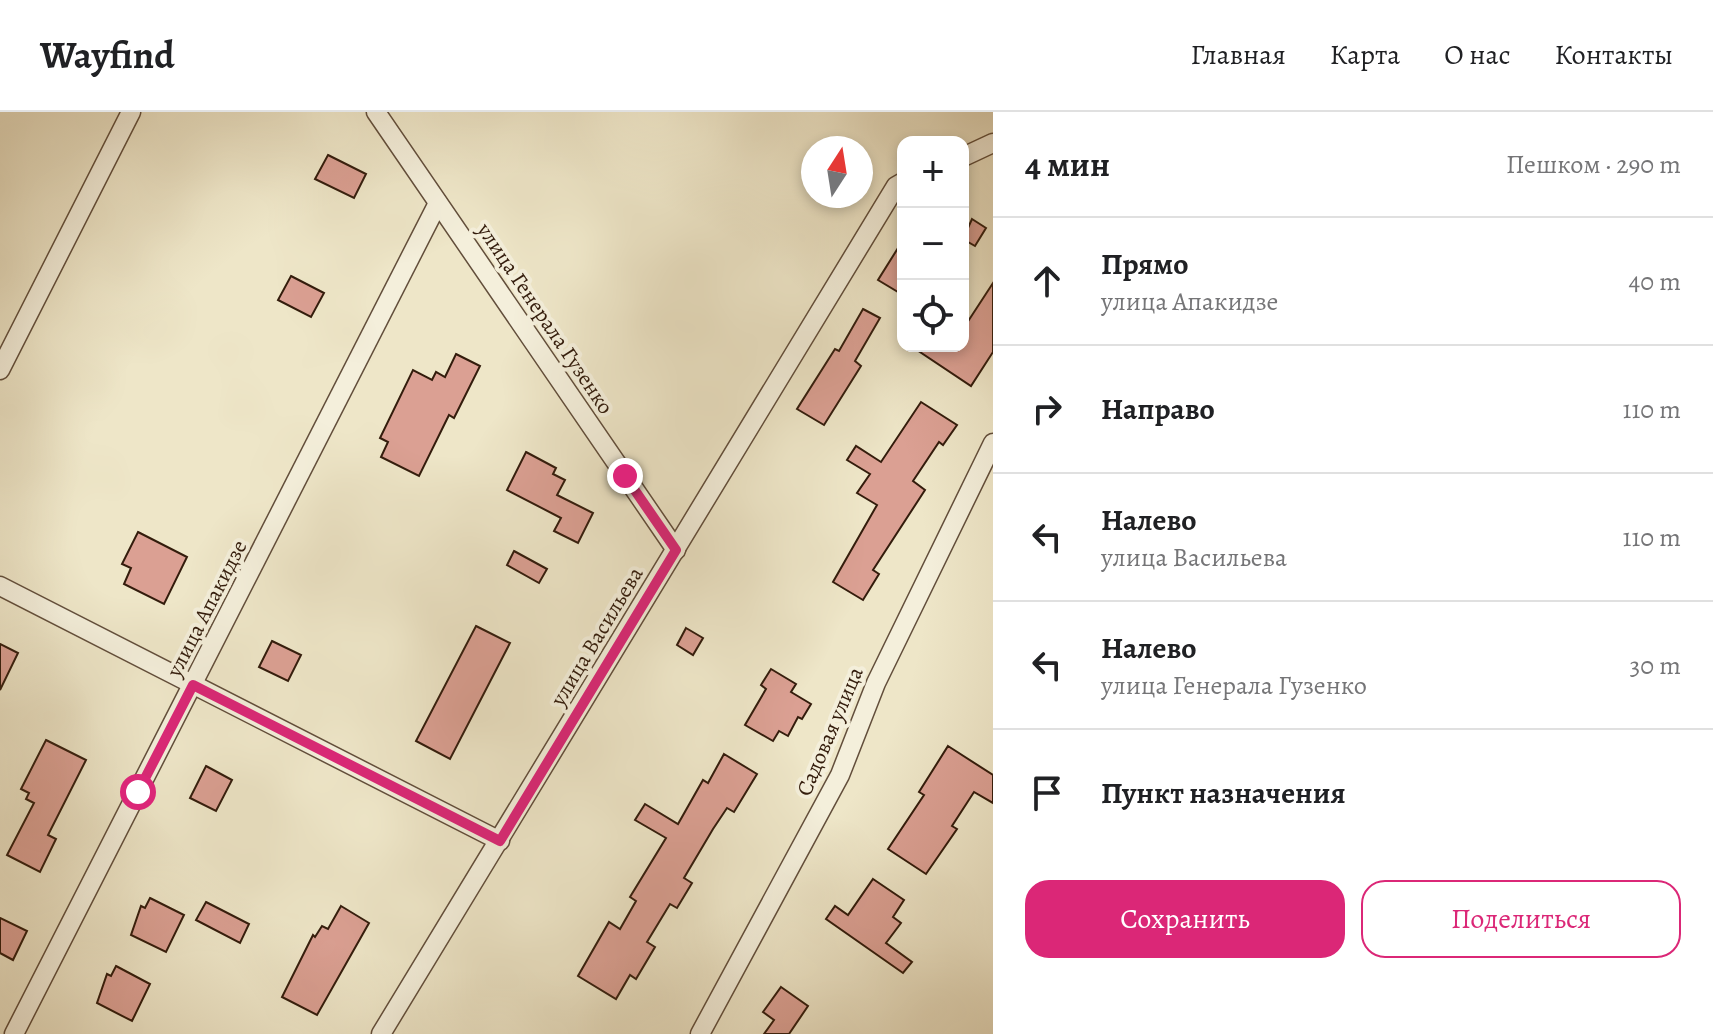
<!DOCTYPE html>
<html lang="ru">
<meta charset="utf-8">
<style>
:root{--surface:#fff;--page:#f2f2f2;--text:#202124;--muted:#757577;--line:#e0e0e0;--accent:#db2777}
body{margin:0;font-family:Alegreya,serif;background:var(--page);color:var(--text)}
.controls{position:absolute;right:24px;top:24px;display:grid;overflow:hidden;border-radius:16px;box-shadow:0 4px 12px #0003}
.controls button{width:72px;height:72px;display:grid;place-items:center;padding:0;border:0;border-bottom:2px solid var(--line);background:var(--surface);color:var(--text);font:40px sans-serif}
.compass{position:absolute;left:801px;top:24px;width:72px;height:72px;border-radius:50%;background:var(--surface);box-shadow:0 4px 12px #0003;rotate:12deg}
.stop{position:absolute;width:24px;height:24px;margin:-18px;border:6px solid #db2777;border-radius:50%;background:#fff}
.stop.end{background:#db2777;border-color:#fff;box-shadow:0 2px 8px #0008}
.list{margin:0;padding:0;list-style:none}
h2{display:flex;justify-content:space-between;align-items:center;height:104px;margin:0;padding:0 32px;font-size:34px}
h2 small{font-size:26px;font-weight:400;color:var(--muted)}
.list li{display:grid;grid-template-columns:52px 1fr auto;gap:24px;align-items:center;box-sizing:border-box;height:128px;padding:0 32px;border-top:2px solid var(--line)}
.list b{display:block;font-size:30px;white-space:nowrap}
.list p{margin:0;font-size:26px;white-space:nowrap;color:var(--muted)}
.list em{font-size:26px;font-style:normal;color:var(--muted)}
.actions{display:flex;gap:16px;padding:24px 32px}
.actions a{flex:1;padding:18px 0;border:2px solid var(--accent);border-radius:24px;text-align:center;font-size:28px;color:var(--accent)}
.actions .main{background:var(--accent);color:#fff}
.icon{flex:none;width:44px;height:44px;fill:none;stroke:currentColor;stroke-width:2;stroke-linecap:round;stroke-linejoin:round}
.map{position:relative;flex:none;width:993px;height:922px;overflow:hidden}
header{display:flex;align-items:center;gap:48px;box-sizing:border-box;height:112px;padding:0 40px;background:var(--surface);border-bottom:2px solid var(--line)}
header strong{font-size:38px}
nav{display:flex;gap:44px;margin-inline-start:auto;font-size:28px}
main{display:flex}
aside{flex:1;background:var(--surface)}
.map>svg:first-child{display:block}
.building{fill:#dba093;stroke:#331c0c;stroke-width:2}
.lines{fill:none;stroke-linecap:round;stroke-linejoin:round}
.minor-casing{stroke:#624e3b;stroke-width:21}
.minor{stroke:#f4efdb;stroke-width:18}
.route{stroke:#db2777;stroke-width:10}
.labels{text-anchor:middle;stroke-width:8;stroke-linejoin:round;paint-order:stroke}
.street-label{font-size:22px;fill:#331c0c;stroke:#f4efdb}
</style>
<header>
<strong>Wayfind</strong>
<nav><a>Главная</a><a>Карта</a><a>О нас</a><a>Контакты</a></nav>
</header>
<main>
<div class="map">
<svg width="993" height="922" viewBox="0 0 993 922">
<rect width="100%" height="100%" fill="#eee6c8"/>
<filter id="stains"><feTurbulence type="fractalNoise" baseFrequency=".0025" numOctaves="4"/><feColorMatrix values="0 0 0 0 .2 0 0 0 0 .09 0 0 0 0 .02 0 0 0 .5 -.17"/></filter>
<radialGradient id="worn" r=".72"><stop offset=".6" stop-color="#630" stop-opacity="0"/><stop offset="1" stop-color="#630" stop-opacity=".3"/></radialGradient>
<g class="building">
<path d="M 328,43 L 366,62 L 354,86 L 315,67 Z"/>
<path d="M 972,107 L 986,116 L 975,134 L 963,127 Z"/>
<path d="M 903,128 L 903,183 L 878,168 Z"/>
<path d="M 291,164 L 324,181 L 311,205 L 278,188 Z"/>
<path d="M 993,171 L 993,240 L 971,274 L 911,234 L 963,234 L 963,217 Z"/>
<path d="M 863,197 L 880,206 L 855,249 L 861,254 L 824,313 L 797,297 L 835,237 L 839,239 Z"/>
<path d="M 456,242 L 480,254 L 454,306 L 449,303 L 419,364 L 381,345 L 388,330 L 380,326 L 413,258 L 432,268 L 436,260 L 445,265 Z"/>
<path d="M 921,290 L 957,313 L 943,333 L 939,330 L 913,369 L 925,378 L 873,458 L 879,462 L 863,488 L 833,470 L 877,393 L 857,381 L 870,362 L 847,348 L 856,334 L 881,350 Z"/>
<path d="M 526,340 L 556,356 L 553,362 L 565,368 L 557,383 L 593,401 L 578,431 L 554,419 L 561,406 L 507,378 Z"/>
<path d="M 138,420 L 187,445 L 164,492 L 124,472 L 131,456 L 122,452 Z"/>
<path d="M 514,439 L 547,457 L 539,471 L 507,453 Z"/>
<path d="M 476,514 L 510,531 L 450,647 L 416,629 Z"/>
<path d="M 686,516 L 703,526 L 693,543 L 677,533 Z"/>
<path d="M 272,529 L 301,543 L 288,569 L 259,555 Z"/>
<path d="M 0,532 L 18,541 L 0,578 Z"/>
<path d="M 771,557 L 796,572 L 791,580 L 811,592 L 802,607 L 798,605 L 788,624 L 779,619 L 773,629 L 745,613 L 766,577 L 761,573 Z"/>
<path d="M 46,628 L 86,648 L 48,723 L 56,727 L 40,760 L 7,743 L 34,691 L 26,687 L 29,681 L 21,677 Z"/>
<path d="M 948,634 L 993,663 L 993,691 L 974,680 L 952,714 L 957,717 L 926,762 L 888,737 L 924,683 L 919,680 Z"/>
<path d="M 724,642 L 757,662 L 734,700 L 727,696 L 713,717 L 684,766 L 692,771 L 677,796 L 670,792 L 647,830 L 655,835 L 636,867 L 630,863 L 616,887 L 578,864 L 609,810 L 620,817 L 636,789 L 630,785 L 666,726 L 635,708 L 645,692 L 678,712 L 703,668 L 708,671 Z"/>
<path d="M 206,654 L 232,668 L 216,699 L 190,686 Z"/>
<path d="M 873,767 L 904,788 L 893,805 L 901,811 L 886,831 L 912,850 L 903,861 L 826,807 L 835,794 L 848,803 Z"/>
<path d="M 150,786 L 184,803 L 166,840 L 131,823 L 141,794 L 145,796 Z"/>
<path d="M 206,790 L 249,812 L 240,831 L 196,808 Z"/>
<path d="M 341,794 L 369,811 L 317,903 L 282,885 L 313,823 L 315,825 L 322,814 L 328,817 Z"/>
<path d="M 0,806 L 27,819 L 13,848 L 0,841 Z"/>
<path d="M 116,854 L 150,872 L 132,909 L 97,891 L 107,862 L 111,864 Z"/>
<path d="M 781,875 L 808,894 L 789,922 L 764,922 L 774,908 L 763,900 Z"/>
</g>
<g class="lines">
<defs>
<g id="minor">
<path d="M 376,0 L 676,438"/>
<path d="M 963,45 L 993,31"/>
<path d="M 0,258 L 131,0"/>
<path d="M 0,474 L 500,729"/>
<path d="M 14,922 L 438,91"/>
<path d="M 381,922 L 896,74 L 903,70"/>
<path d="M 700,922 L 840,663 L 876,571 L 993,331"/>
</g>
</defs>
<use href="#minor" class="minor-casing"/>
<use href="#minor" class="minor"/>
</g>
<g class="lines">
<path class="route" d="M 138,680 L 193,573 L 500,729 L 676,438 L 625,364"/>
</g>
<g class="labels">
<g class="street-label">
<text transform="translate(546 206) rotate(56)" y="8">улица Генерала Гузенко</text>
<text transform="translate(206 496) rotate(-63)" y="8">улица Апакидзе</text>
<text transform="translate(596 524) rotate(-59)" y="8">улица Васильева</text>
<text transform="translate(829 619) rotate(-67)" y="8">Садовая улица</text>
</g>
</g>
<rect width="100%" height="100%" filter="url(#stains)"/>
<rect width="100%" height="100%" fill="url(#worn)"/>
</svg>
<div class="controls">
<button>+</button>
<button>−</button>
<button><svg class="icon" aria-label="locate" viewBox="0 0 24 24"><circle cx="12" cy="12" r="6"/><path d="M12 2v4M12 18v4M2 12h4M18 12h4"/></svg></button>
</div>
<svg class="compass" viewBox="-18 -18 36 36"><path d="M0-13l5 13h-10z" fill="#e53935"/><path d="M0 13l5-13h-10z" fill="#757577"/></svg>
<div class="stop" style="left:138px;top:680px"></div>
<div class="stop end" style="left:625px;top:364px"></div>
</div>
<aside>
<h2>4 мин<small>Пешком · 290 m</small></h2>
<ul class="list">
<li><svg class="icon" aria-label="ahead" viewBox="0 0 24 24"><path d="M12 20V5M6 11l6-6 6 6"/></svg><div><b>Прямо</b><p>улица Апакидзе</p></div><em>40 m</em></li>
<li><svg class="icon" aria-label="right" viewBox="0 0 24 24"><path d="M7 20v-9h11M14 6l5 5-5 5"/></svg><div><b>Направо</b></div><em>110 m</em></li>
<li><svg class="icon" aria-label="left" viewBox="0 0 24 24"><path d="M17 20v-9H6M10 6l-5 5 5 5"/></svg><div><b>Налево</b><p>улица Васильева</p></div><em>110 m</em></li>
<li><svg class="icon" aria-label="left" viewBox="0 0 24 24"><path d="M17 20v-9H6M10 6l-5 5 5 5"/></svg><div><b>Налево</b><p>улица Генерала Гузенко</p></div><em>30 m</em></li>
<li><svg class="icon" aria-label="arrive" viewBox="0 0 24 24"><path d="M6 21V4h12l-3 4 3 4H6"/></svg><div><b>Пункт назначения</b></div></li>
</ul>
<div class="actions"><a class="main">Сохранить</a><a>Поделиться</a></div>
</aside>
</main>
